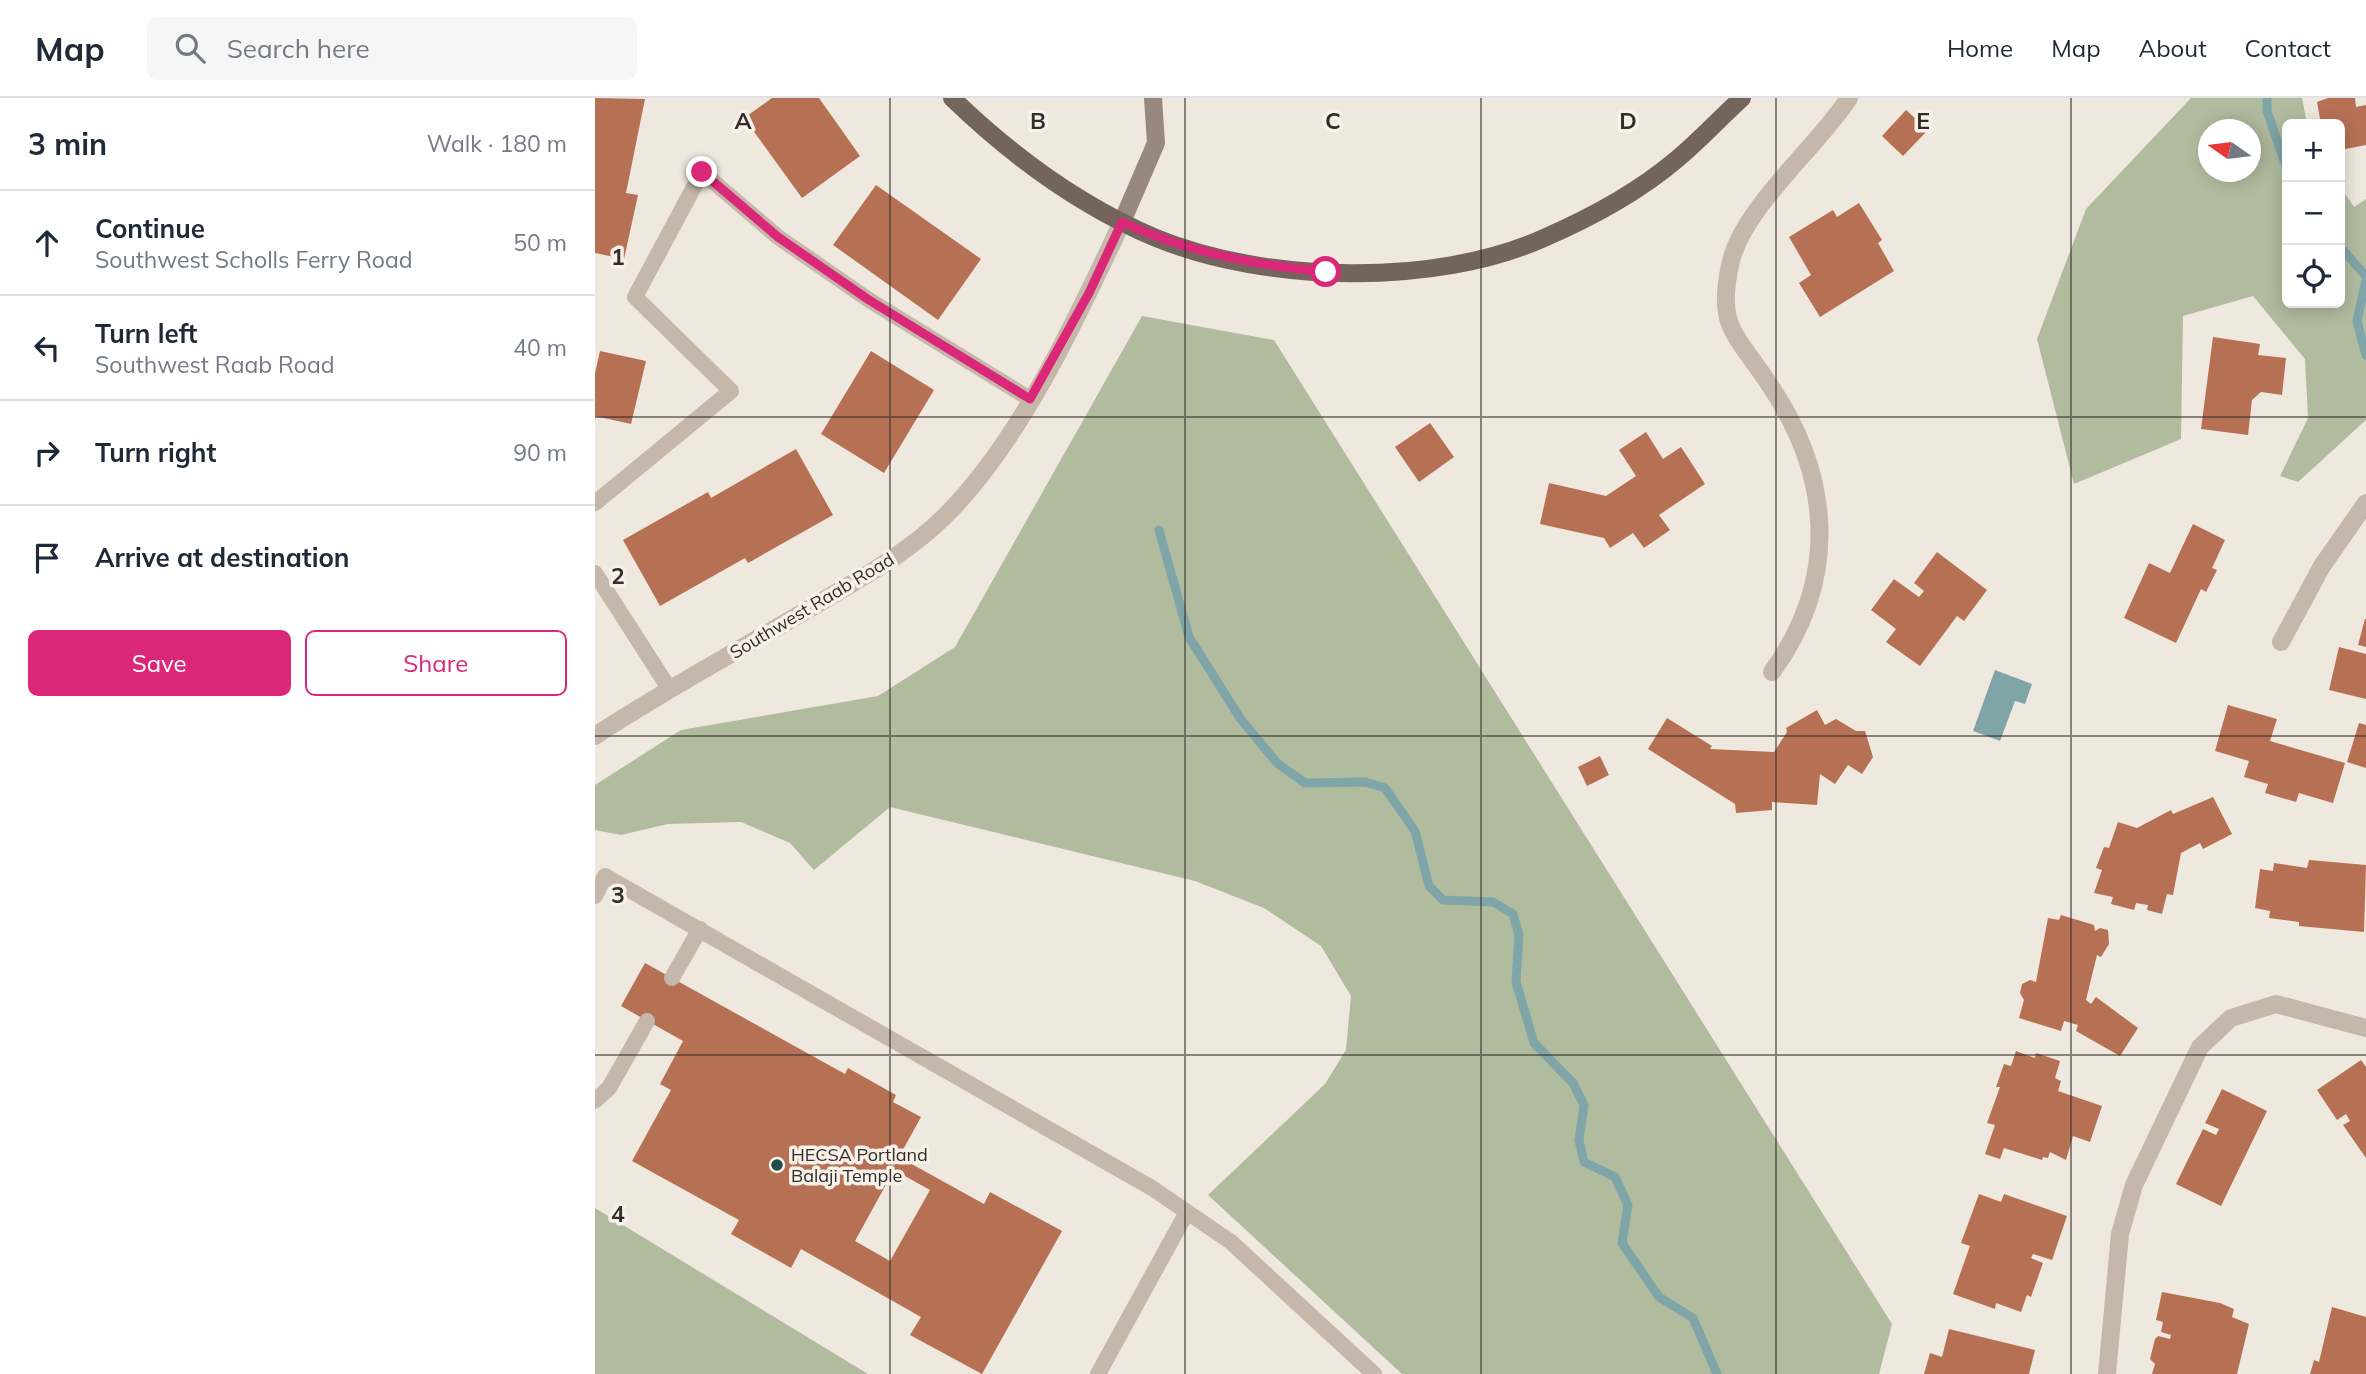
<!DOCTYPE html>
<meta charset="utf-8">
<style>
:root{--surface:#fff;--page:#f6f6f7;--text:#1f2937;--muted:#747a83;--line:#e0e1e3;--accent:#db2777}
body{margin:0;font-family:Mulish,sans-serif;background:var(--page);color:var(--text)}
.controls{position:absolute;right:21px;top:21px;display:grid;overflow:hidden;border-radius:10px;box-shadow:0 4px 18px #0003}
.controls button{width:63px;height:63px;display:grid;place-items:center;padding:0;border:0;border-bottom:2px solid var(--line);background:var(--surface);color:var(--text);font:35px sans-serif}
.compass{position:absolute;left:1603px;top:21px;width:63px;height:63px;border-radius:50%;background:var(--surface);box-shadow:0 4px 18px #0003;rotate:284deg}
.stop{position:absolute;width:21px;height:21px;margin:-16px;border:5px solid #db2777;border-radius:50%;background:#fff}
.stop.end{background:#db2777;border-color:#fff;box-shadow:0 2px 7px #0008}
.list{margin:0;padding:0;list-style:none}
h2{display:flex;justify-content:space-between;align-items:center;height:91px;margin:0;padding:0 28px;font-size:30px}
h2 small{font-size:23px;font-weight:400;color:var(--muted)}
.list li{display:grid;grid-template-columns:46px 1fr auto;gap:21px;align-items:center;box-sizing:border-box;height:105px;padding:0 28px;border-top:2px solid var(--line)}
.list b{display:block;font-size:26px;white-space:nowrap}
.list p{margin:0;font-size:23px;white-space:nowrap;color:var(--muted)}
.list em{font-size:23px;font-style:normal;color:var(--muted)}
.actions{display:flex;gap:14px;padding:21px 28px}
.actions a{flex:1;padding:16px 0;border:2px solid var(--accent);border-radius:10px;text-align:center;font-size:24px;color:var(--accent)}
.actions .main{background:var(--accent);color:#fff}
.icon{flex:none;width:38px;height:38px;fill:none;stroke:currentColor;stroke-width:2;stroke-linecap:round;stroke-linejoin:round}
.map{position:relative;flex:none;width:1771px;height:1276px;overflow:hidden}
header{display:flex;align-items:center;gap:42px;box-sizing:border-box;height:98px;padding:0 35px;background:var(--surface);border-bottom:2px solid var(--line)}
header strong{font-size:33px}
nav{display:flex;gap:38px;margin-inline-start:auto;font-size:24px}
.search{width:490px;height:63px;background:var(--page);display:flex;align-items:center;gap:18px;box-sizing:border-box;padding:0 24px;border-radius:10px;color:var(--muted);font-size:26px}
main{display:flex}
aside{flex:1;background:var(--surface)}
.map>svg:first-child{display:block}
.green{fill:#b1bc9f;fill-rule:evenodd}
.water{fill:#80a5a8}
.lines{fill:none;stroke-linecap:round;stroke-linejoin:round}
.stream{stroke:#80a5a8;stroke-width:9}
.building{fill:#b67154;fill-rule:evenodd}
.lane{stroke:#c5b8ab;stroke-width:16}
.street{stroke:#c5b8ab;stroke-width:18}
.secondary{stroke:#99887d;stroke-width:18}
.primary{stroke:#74655c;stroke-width:18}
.route{stroke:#db2777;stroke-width:9}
.grid{fill:none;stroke:#342d29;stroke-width:2;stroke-opacity:0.55}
.poi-dot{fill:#244b50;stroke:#f7f1e9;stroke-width:2.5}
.labels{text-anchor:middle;stroke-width:7;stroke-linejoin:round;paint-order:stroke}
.street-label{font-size:18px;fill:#342d29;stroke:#f7f1e9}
.poi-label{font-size:18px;fill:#342d29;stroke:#f7f1e9;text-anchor:start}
.grid-label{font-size:23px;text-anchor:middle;font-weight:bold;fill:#342d29;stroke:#f7f1e9;stroke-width:7;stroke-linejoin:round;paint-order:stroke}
</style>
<header>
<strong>Map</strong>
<div class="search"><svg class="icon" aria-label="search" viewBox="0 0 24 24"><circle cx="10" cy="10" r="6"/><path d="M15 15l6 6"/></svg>Search here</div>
<nav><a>Home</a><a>Map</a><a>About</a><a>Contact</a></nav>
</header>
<main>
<aside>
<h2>3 min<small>Walk · 180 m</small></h2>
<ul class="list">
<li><svg class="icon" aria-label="ahead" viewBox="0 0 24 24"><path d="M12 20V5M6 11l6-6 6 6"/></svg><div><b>Continue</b><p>Southwest Scholls Ferry Road</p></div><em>50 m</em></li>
<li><svg class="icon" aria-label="left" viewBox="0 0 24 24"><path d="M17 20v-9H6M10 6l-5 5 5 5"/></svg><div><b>Turn left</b><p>Southwest Raab Road</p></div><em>40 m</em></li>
<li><svg class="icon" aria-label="right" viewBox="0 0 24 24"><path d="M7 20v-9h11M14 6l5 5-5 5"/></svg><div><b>Turn right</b></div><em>90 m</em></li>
<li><svg class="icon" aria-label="arrive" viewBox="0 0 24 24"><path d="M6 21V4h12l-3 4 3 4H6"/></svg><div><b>Arrive at destination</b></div></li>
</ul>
<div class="actions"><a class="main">Save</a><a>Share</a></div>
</aside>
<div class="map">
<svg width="1771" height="1276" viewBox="0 0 1771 1276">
<rect width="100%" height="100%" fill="#efe8de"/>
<g class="green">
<path d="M 1596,0 L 1707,0 L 1712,26 L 1692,26 L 1692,205 L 1745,205 L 1745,88 L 1759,109 L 1771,101 L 1771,322 L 1703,384 L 1685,378 L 1713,320 L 1710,261 L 1658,198 L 1588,218 L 1586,341 L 1479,386 L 1442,241 L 1491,111 ZM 1614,32 L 1656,32 L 1656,74 L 1614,74 Z"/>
<path d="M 547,218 L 679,242 L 1297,1226 L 1284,1276 L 807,1276 L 613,1097 L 730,986 L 751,952 L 756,898 L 726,848 L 669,810 L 600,783 L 295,709 L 219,772 L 195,745 L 146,724 L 73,726 L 26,737 L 0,732 L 0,687 L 86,632 L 283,598 L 360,549 Z"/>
<path d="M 0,1110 L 273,1276 L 0,1276 Z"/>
</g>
<path class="water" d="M 1400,572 L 1437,586 L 1430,606 L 1420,603 L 1405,643 L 1378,633 Z"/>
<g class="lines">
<g class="stream">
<path d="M 1672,0 L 1672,13 L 1692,71"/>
<path d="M 1745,149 L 1771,178"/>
<path d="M 1771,182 L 1762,223 L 1771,257"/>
<path d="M 564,432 L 594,539 L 645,620 L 682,665 L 710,685 L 770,684 L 790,690 L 820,733 L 834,788 L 848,802 L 898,804 L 918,816 L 924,837 L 921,884 L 939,945 L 978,985 L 989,1007 L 984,1042 L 989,1064 L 1020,1079 L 1033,1107 L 1027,1145 L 1064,1199 L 1098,1220 L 1122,1276"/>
</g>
</g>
<g class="building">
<path d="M 0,0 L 50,1 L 31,95 L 43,97 L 29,161 L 0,155 Z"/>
<path d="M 177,0 L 224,0 L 265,58 L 207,100 L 149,20 Z"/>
<path d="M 1733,0 L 1760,0 L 1761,9 L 1771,7 L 1771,47 L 1745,52 L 1745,26 L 1726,26 L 1722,4 Z"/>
<path d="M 1311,12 L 1333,32 L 1308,58 L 1287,38 Z"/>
<path d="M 281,87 L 386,161 L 343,222 L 238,147 Z"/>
<path d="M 1264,105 L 1287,142 L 1283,145 L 1299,173 L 1225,219 L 1204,185 L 1216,177 L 1194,139 L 1238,112 L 1242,119 Z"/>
<path d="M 1618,239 L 1665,246 L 1663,257 L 1691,260 L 1687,297 L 1666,294 L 1657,302 L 1653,337 L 1606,331 Z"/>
<path d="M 5,253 L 51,263 L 36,326 L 0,318 L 0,275 Z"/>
<path d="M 276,253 L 339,292 L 289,375 L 226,336 Z"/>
<path d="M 835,325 L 859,359 L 824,384 L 800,349 Z"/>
<path d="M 1051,334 L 1068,361 L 1086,349 L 1110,386 L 1064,417 L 1075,432 L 1049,450 L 1038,435 L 1015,450 L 1009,440 L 945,426 L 954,385 L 1011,398 L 1041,378 L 1024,352 Z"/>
<path d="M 201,351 L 238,417 L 153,465 L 150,460 L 65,508 L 28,442 L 113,394 L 116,400 Z"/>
<path d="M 1598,426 L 1630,442 L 1617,470 L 1622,472 L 1611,494 L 1606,491 L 1581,545 L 1529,520 L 1554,465 L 1575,475 Z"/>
<path d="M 1342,454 L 1392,492 L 1369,523 L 1362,518 L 1325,568 L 1291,544 L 1301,531 L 1276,512 L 1299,481 L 1324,499 L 1329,493 L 1319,485 Z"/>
<path d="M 1770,521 L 1771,521 L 1771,549 L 1763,547 Z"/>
<path d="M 1744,549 L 1771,556 L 1771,601 L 1734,592 Z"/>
<path d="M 1633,607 L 1682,621 L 1675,643 L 1750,665 L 1738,705 L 1704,695 L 1701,704 L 1670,695 L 1673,686 L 1649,679 L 1654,663 L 1620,653 Z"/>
<path d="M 1222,612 L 1230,627 L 1241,621 L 1261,633 L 1270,633 L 1278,659 L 1267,676 L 1253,667 L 1240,686 L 1225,676 L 1222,707 L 1177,704 L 1177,712 L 1141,715 L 1140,706 L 1053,651 L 1072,620 L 1117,648 L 1115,651 L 1179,654 L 1192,634 L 1191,630 Z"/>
<path d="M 1764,625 L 1771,627 L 1771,670 L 1752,664 Z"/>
<path d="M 1005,658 L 1014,677 L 992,688 L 983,669 Z"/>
<path d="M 1618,699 L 1637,736 L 1608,751 L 1605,745 L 1586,755 L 1578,797 L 1572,796 L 1567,816 L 1552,812 L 1553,807 L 1541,805 L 1539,812 L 1516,806 L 1518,799 L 1499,795 L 1507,772 L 1501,770 L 1509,749 L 1514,750 L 1523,724 L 1542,730 L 1576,712 L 1578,716 Z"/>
<path d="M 1714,762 L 1771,767 L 1769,834 L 1704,828 L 1704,824 L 1674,820 L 1675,813 L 1660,810 L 1665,771 L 1678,773 L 1679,765 L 1712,770 Z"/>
<path d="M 1466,817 L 1499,827 L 1500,833 L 1505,830 L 1513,832 L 1514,846 L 1506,859 L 1502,857 L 1491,902 L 1496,906 L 1501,899 L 1543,930 L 1525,958 L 1481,933 L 1483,927 L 1469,923 L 1466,933 L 1424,920 L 1429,902 L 1425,895 L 1427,886 L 1435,882 L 1441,884 L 1453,820 L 1464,822 Z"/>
<path d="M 50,865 L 250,976 L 253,970 L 301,997 L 298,1004 L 326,1019 L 304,1059 L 389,1106 L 395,1094 L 467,1133 L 387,1276 L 315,1237 L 326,1219 L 206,1151 L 196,1170 L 136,1136 L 144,1122 L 37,1063 L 76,992 L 65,986 L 88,943 L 26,908 ZM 299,1072 L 335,1092 L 295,1163 L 260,1143 Z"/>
<path d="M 1421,953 L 1440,960 L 1441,955 L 1465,963 L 1460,980 L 1466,983 L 1463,993 L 1507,1008 L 1495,1044 L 1478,1038 L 1471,1062 L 1455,1054 L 1453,1060 L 1448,1059 L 1447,1062 L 1409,1050 L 1405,1061 L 1390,1056 L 1400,1027 L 1392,1025 L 1405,989 L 1401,989 L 1409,966 L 1416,968 Z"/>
<path d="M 1766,962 L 1771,969 L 1771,1060 L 1748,1027 L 1755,1023 L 1751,1016 L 1742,1022 L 1722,992 Z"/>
<path d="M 1627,991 L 1672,1013 L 1626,1108 L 1581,1086 L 1608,1031 L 1621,1037 L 1624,1031 L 1610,1025 Z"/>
<path d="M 1384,1096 L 1406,1104 L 1409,1096 L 1472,1118 L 1457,1162 L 1438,1156 L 1436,1160 L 1448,1165 L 1436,1199 L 1432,1197 L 1426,1214 L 1401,1205 L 1400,1211 L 1358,1196 L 1375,1148 L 1366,1145 Z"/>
<path d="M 1567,1194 L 1625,1205 L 1639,1211 L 1637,1219 L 1654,1226 L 1642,1276 L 1557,1276 L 1560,1266 L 1555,1261 L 1560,1241 L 1563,1238 L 1575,1241 L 1576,1237 L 1566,1234 L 1568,1224 L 1561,1222 Z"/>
<path d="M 1737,1209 L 1771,1219 L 1771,1276 L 1715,1276 L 1719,1262 L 1724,1264 Z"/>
<path d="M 1354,1231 L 1440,1252 L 1434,1276 L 1329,1276 L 1335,1255 L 1347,1259 Z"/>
</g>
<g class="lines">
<g class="lane">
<path d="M 0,405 L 136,293 L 40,199 L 107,74 L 183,139 L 274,202 L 435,301"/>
<path d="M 0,475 L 75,592"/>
<path d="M 0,798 L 10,778 L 557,1090 L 636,1144 L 779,1276"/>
<path d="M 77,880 L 105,831"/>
<path d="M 0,1003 L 14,990 L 52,923"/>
<path d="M 503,1276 L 592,1114"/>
</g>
<g class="street">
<path d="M 1686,544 L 1727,468 L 1771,405"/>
<path d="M 1177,574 C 1245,480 1237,377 1172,283 C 1139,234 1121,227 1136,163 C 1149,109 1222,49 1254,0"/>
<path d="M 0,638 C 71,591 146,551 219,508 C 264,481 312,456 350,418 C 425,344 482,220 527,124"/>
<path d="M 1512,1276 L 1525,1136 L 1539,1087 L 1605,949 L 1636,920 L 1681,906 L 1771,930"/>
</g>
<path class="secondary" d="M 527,124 L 561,45 L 558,0"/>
<path class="primary" d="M 357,0 C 417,58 483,107 561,140 C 671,185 840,189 949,140 C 995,120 1043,94 1081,62 C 1104,43 1125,20 1147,0"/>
</g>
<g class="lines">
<path class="route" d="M 107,74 L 183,139 L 274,202 L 435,301 L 494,195 L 527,124 C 592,154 660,167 731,174"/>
</g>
<path class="grid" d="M 295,0 L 295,1276M 590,0 L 590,1276M 886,0 L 886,1276M 1181,0 L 1181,1276M 1476,0 L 1476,1276M 0,319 L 1771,319M 0,638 L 1771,638M 0,957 L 1771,957"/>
<circle class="poi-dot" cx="182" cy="1067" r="7"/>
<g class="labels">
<g class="street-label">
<text transform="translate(217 508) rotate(-31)" y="6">Southwest Raab Road</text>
</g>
<g class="poi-label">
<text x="196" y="1063">HECSA Portland<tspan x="196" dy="21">Balaji Temple</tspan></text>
</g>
</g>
<g class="grid-label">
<text x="148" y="31">A</text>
<text x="443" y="31">B</text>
<text x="738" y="31">C</text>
<text x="1033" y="31">D</text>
<text x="1328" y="31">E</text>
<text x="23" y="167">1</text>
<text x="23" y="486">2</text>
<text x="23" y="805">3</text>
<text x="23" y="1124">4</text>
</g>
</svg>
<div class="controls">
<button>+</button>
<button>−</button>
<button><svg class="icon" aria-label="locate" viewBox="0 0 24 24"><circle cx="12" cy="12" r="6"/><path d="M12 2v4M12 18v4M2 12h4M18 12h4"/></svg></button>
</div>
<svg class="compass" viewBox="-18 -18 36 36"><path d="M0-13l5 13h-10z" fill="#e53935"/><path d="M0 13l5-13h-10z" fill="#747a83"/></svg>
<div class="stop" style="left:731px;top:174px"></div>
<div class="stop end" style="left:107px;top:74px"></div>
</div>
</main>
